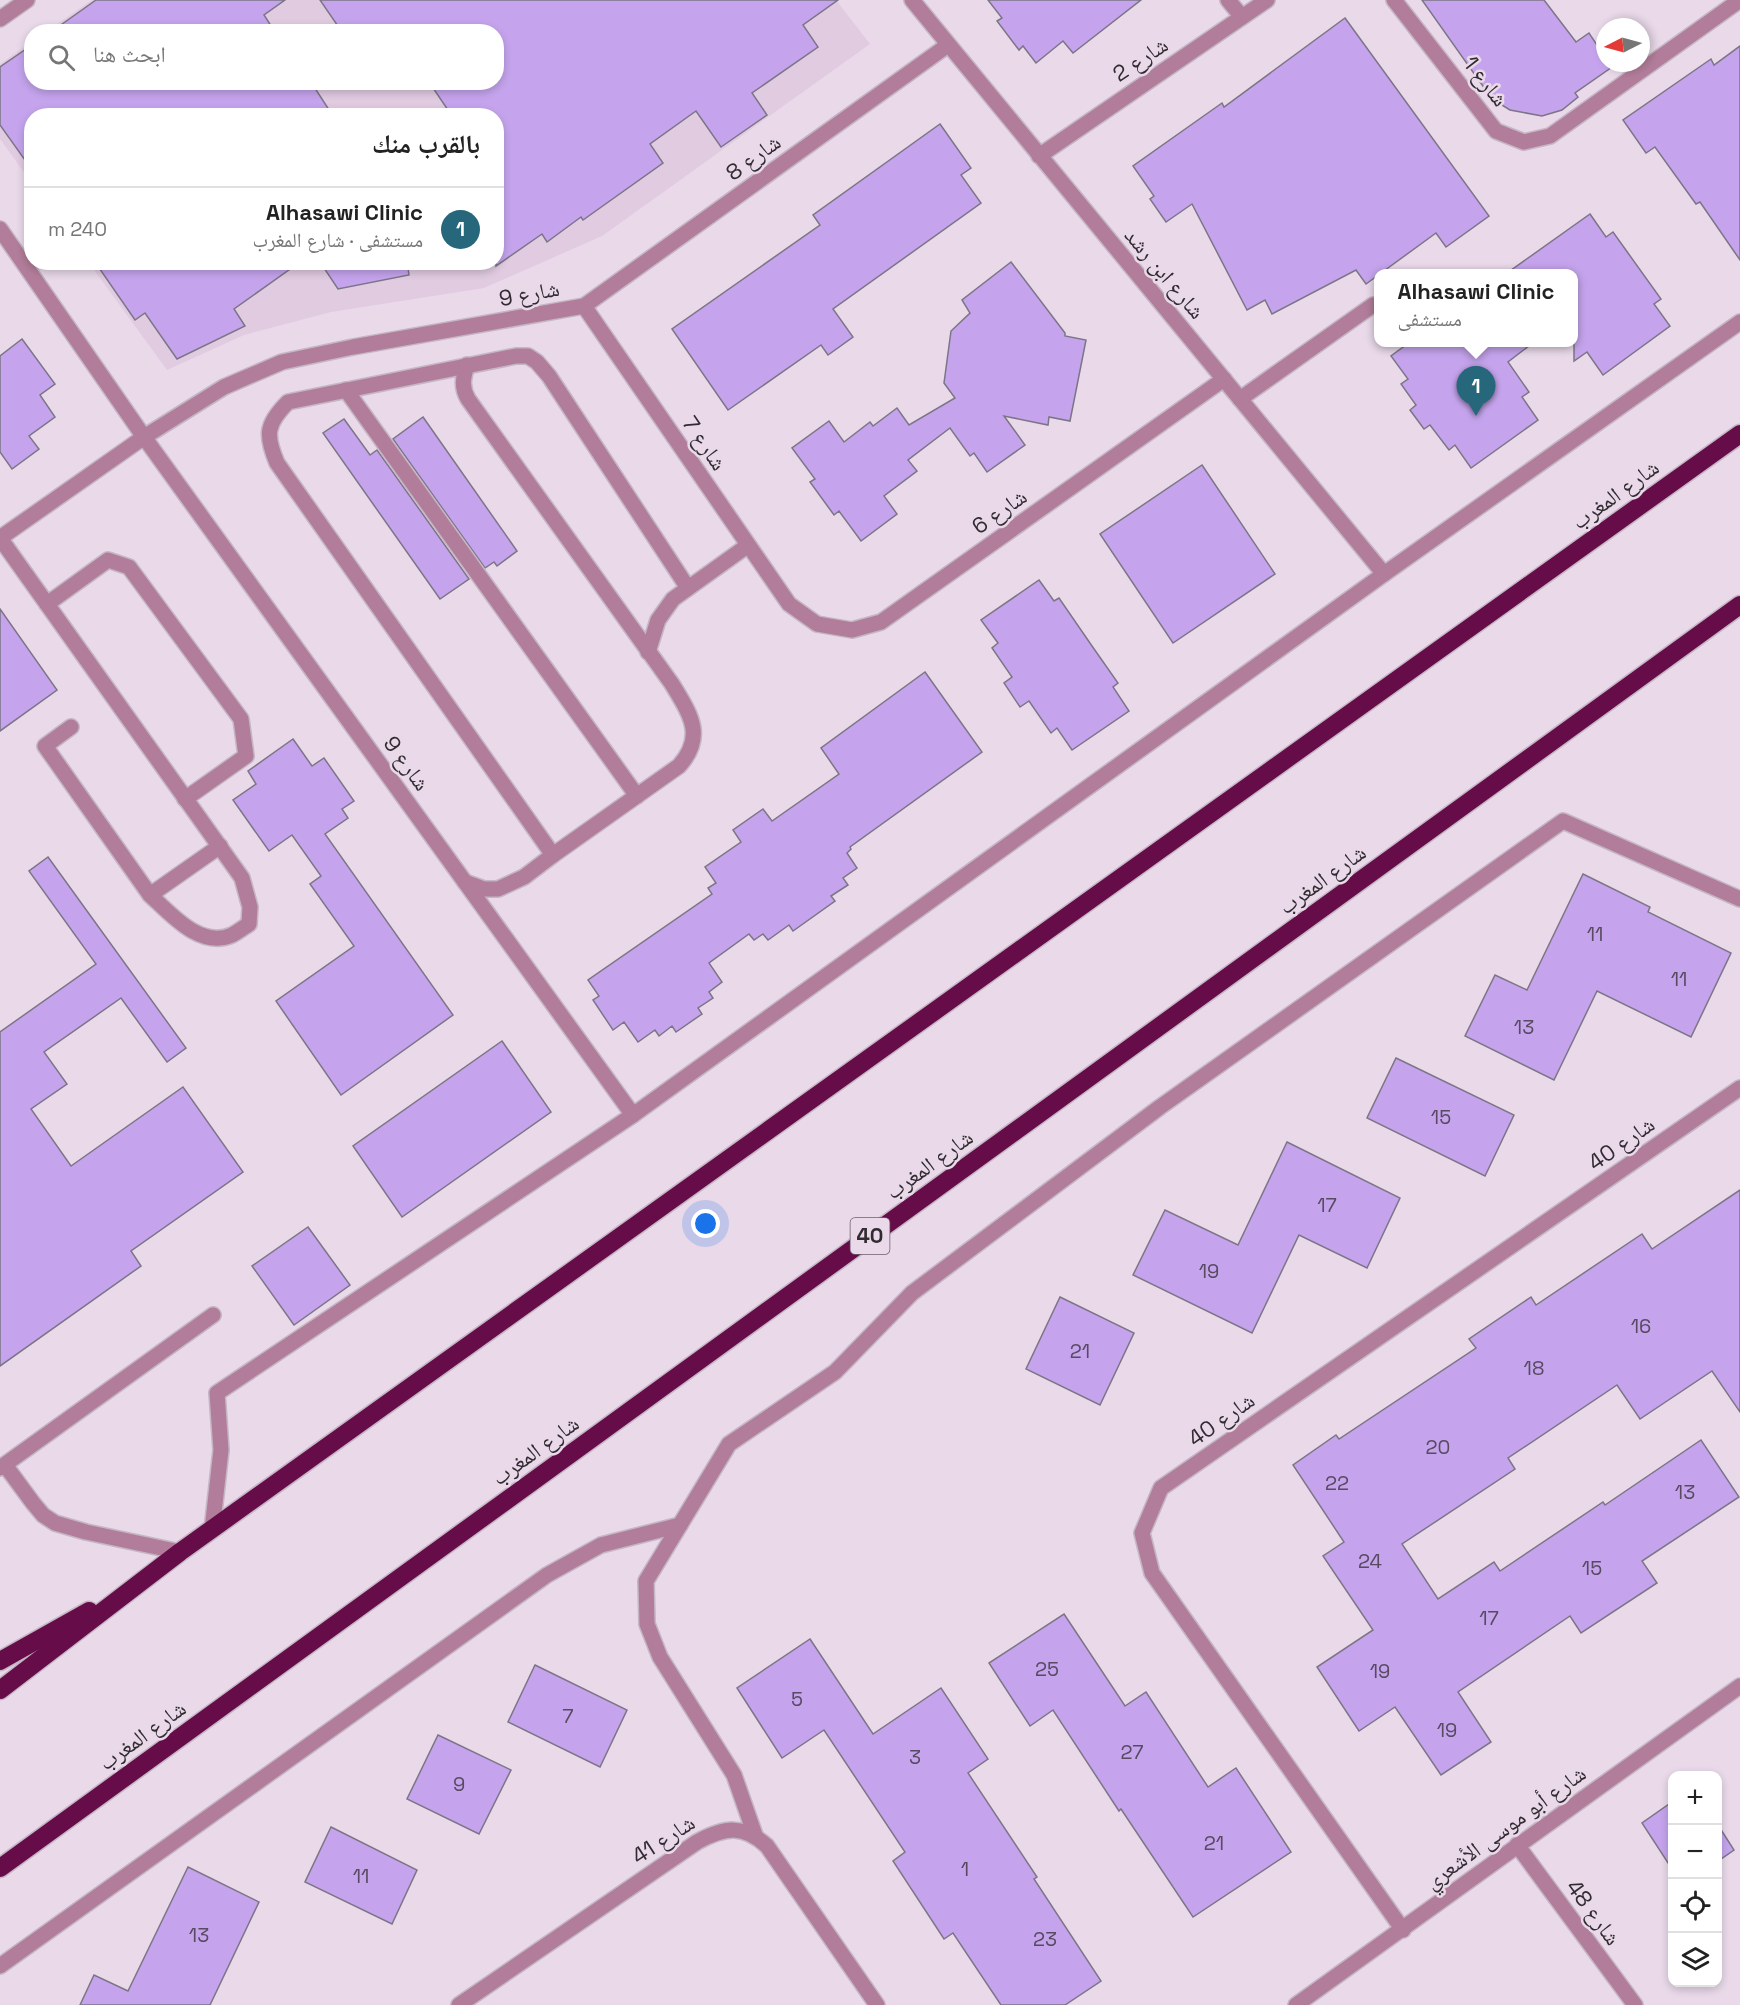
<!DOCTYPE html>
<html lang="ar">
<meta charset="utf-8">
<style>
:root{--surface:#fff;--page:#f6f6f6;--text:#222;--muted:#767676;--line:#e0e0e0;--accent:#26677b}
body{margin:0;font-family:"Space Grotesk","Noto Naskh Arabic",sans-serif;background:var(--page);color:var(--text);direction:rtl}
.controls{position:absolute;right:18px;bottom:18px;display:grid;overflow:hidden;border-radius:12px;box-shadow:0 3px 9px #0003}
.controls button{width:54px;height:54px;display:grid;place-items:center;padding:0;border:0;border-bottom:2px solid var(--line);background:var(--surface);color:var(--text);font:30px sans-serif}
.compass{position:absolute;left:1596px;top:18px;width:54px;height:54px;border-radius:50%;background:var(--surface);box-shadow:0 3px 9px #0003;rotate:264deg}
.you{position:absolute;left:706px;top:1224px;width:21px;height:21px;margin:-15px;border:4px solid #fff;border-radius:50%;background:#1a73e8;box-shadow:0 0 0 9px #1a73e833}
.badge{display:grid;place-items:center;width:39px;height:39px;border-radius:50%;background:var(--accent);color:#fff;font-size:20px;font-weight:700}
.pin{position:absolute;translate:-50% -50px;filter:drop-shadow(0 2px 3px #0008)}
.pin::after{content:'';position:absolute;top:32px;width:21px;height:18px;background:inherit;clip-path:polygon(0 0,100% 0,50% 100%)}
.popup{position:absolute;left:1374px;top:269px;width:204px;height:78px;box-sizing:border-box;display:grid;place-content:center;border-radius:12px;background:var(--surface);filter:drop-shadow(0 2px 4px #0005);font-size:20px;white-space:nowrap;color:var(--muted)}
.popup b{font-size:22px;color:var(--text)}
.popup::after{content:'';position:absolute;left:50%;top:100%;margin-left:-12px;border:12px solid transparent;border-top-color:var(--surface)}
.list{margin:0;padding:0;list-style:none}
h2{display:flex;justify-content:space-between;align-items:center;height:78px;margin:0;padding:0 24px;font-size:26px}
h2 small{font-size:20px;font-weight:400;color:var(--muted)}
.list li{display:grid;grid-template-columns:39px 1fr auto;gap:18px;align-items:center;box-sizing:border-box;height:84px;padding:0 24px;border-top:2px solid var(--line)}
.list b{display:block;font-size:22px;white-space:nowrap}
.list p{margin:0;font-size:20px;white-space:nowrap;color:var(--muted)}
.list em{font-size:20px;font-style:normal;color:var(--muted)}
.icon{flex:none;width:33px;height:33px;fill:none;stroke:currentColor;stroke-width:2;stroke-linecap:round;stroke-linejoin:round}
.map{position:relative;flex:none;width:1740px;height:2005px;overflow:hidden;direction:ltr}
.search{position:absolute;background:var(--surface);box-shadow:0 3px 9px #0003;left:24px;top:24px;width:480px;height:66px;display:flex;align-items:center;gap:15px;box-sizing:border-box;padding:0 21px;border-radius:24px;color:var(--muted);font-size:22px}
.panel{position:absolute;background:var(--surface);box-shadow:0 3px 9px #0003;left:24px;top:108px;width:480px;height:162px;border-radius:24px;direction:rtl}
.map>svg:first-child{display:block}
.built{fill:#e1cbe1}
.building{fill:#c5a4ed;stroke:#7c7587;stroke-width:1.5}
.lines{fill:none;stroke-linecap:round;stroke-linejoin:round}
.minor-casing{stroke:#c4b6c4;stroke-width:18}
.highway-casing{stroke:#c4b6c4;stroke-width:21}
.minor{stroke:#b27d9a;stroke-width:15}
.highway{stroke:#660c48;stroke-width:18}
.labels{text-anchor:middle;stroke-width:5;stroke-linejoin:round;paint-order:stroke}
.number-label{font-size:20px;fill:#574a61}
.shield{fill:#e9d9e9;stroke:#696069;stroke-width:1.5}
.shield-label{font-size:21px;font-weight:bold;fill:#322c32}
.street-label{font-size:22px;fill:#322c32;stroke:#e9d9e9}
</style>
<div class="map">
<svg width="1740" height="2005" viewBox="0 0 1740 2005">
<rect width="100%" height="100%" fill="#e9d9e9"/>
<path class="built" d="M 92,0 L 836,0 L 870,44 L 602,236 L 484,288 L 331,312 L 244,335 L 167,370 L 89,263 L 496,262 L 496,116 L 32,116 L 31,182 L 0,139 L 0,64 L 31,42 L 32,82 L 496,82 L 496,32 L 47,31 Z"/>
<g class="building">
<path d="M 96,0 L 285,0 L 264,15 L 275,32 L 51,32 Z"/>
<path d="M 320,0 L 838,0 L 803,25 L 818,47 L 752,93 L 767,115 L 721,147 L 696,111 L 650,144 L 663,163 L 583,220 L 581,217 L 547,242 L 542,234 L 496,266 L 496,116 L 452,116 L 429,82 L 496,82 L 496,32 L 342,32 Z"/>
<path d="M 988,0 L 1141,0 L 1073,53 L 1063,41 L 1036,63 L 1023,46 L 1019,50 L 997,21 L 1002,18 Z"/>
<path d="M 1422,0 L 1544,0 L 1576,42 L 1589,33 L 1605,57 L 1605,63 L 1609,63 L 1612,67 L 1575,93 L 1578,97 L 1562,110 L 1542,116 L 1510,110 L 1492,99 Z"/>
<path d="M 1345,18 L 1489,216 L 1446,247 L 1436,233 L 1366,284 L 1356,270 L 1272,314 L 1265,300 L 1247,310 L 1192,204 L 1166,222 L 1150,199 L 1154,196 L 1133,166 L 1222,103 L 1224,107 Z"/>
<path d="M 32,45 L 32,82 L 311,82 L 333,116 L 32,116 L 32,170 L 0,125 L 0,67 Z"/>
<path d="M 1740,46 L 1740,260 L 1700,202 L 1696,204 L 1655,147 L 1646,153 L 1623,120 L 1711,59 L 1714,65 Z"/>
<path d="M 940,124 L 971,168 L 961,175 L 981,203 L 833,309 L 853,337 L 828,355 L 821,345 L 728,410 L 672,329 L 820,225 L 813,215 Z"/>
<path d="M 1590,214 L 1606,237 L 1613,232 L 1628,253 L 1661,299 L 1654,304 L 1670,326 L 1603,375 L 1587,352 L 1574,361 L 1574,273 L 1507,273 Z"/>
<path d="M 95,262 L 300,262 L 234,309 L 245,326 L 177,359 L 145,313 L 135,320 Z"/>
<path d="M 320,262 L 407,262 L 409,275 L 338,289 Z"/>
<path d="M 1011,262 L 1065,333 L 1065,336 L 1086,340 L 1070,421 L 1049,417 L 1048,425 L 1004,416 L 1025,445 L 987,472 L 974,453 L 970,456 L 950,428 L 908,460 L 917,471 L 884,496 L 897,514 L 861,541 L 839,511 L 834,515 L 810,482 L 815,479 L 792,448 L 829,421 L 844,442 L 870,422 L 873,426 L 897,408 L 909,425 L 955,398 L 944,383 L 951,331 L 970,313 L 962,300 Z"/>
<path d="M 22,339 L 55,384 L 40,395 L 55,417 L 29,436 L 39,449 L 12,469 L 0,452 L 0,356 Z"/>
<path d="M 1410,342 L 1534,342 L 1508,362 L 1529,392 L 1522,397 L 1538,420 L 1471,468 L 1455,445 L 1449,450 L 1430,425 L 1424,429 L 1410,410 L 1416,405 L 1401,384 L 1408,379 L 1391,356 Z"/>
<path d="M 423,417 L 517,551 L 497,566 L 494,562 L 485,568 L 393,439 Z"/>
<path d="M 344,419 L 370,455 L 377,450 L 469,579 L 440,599 L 323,433 Z"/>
<path d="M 1202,465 L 1275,574 L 1173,643 L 1100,534 Z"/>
<path d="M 1039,580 L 1054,601 L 1059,598 L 1092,646 L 1118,683 L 1113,687 L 1129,711 L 1072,750 L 1057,728 L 1051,733 L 1029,701 L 1020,707 L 1004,683 L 1012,677 L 992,648 L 998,643 L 981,620 Z"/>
<path d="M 0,609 L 57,690 L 0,731 Z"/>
<path d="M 925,672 L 982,752 L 850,847 L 851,849 L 847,853 L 857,868 L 843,878 L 848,885 L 831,896 L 835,901 L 793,931 L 789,925 L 768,940 L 763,934 L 754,940 L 749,934 L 709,963 L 722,982 L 709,992 L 713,998 L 698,1008 L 702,1014 L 676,1032 L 672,1026 L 659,1036 L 655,1030 L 638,1042 L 624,1022 L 613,1030 L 593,1000 L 599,996 L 588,980 L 712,894 L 708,888 L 716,883 L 705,867 L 741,842 L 733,830 L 763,809 L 772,821 L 839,774 L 821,748 Z"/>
<path d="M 293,739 L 312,766 L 324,758 L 354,801 L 342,809 L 348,818 L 325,834 L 453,1015 L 341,1095 L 276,1001 L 354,946 L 310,884 L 321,876 L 292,835 L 269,851 L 233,800 L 256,784 L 248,771 Z"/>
<path d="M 48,857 L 186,1048 L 167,1062 L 121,998 L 44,1052 L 67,1084 L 31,1109 L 71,1166 L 183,1087 L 243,1172 L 131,1251 L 141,1266 L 0,1366 L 0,1032 L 96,964 L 29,871 Z"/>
<path d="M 1583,874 L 1650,907 L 1648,912 L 1731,953 L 1691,1037 L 1597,991 L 1554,1080 L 1465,1036 L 1495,975 L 1527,990 Z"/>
<path d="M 502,1041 L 551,1112 L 402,1217 L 353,1146 Z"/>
<path d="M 1396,1058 L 1514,1115 L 1485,1176 L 1367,1118 Z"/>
<path d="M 1287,1142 L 1400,1198 L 1367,1268 L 1299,1235 L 1252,1333 L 1133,1275 L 1165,1210 L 1238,1245 Z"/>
<path d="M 1740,1190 L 1740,1412 L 1712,1371 L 1640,1419 L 1617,1385 L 1508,1458 L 1515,1469 L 1402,1544 L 1438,1599 L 1494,1562 L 1500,1571 L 1603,1502 L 1605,1505 L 1701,1440 L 1739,1497 L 1642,1561 L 1657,1583 L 1581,1633 L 1570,1616 L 1458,1692 L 1491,1742 L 1441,1775 L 1395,1707 L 1359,1731 L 1317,1667 L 1373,1630 L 1323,1556 L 1344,1542 L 1293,1465 L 1336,1435 L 1339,1439 L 1476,1348 L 1469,1339 L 1531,1297 L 1536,1305 L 1642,1234 L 1652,1249 Z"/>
<path d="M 308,1227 L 350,1285 L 294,1325 L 252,1266 Z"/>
<path d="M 1060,1297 L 1134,1333 L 1100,1405 L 1026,1369 Z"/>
<path d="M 1064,1614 L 1125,1706 L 1146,1692 L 1208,1787 L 1236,1768 L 1291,1852 L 1193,1917 L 1121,1809 L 1119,1811 L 1053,1710 L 1030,1726 L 989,1663 Z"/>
<path d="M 810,1639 L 873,1734 L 941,1688 L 988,1759 L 968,1773 L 1037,1877 L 1034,1879 L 1101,1981 L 1065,2005 L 1001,2005 L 953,1933 L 944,1939 L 893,1861 L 905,1852 L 824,1730 L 782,1758 L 737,1688 Z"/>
<path d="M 535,1665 L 627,1710 L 600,1767 L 508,1722 Z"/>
<path d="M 438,1735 L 511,1770 L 479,1834 L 407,1799 Z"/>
<path d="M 1672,1802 L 1672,1869 L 1642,1823 Z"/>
<path d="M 1718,1825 L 1734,1850 L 1718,1861 Z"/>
<path d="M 331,1827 L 417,1870 L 392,1924 L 305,1882 Z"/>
<path d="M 188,1867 L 259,1902 L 210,2005 L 80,2005 L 94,1975 L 128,1991 Z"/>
</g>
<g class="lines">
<defs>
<g id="minor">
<path d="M 912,0 L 1384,574"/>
<path d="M 1228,0 L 1242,17"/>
<path d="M 1394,0 L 1496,131 L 1524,142 L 1550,136 L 1740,0"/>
<path d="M 0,19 L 27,0"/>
<path d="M 1039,156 L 1267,0"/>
<path d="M 0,229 L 144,437 L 633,1115"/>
<path d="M 584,306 L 789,604 L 817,624 L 852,630 L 881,622 L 1224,379"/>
<path d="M 346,390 L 637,796"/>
<path d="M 1240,399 L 1373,305"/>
<path d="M 0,538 L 144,437 L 224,387 L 282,362 L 353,347 L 584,306 L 948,45"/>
<path d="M 0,538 L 242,878 L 250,907 L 249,924 C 243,928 238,932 232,935 C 200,949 171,914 150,895"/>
<path d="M 47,604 L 108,560 L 129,567 L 241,719 L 246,756 L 185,799"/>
<path d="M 648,652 L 658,620 L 673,599 L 747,546"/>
<path d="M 71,727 L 45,746 L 150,895 L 220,846"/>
<path d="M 553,855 L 277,463 C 265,435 266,424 288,402 L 516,356 L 528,356 L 537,362 L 549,376 L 688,588"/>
<path d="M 465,882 L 484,889 L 498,889 L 524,877 L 553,855 L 679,766 C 706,736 690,714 672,684 L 468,399 C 461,387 463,378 467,365"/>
<path d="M 5,1465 L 33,1503 L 43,1515 L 55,1523 L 86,1532 L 180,1552"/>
<path d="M 0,1468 L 213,1315"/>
<path d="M 212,1530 L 221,1450 L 217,1393 L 633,1115 L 1384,574 L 1740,322"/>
<path d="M 755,1835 L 734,1775 L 660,1657 L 647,1624 L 646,1581 L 729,1444 L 835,1372 L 912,1293 L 1160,1107 L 1563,821 L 1740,899"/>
<path d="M 1517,1845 L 1635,2005"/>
<path d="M 1403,1930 L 1152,1573 L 1142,1533 L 1161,1488 L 1740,1088"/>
<path d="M 0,1966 L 547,1575 L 601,1545 L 680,1525"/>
<path d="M 459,2005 L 697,1842 C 725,1827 743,1824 767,1846 L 877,2005"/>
<path d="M 1296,2005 L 1740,1686"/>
</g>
<g id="highway">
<path d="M 0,1661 L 89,1611"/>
<path d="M 0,1690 L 180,1552 L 1740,434"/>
<path d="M 0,1868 L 1740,605"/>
</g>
</defs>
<use href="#minor" class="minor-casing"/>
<use href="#highway" class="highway-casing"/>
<use href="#minor" class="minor"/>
<use href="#highway" class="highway"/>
</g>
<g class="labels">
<g class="number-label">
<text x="1595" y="941">11</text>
<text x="1679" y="986">11</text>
<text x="1524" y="1034">13</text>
<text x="1441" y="1124">15</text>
<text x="1327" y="1212">17</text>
<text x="1209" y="1278">19</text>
<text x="1641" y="1333">16</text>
<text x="1080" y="1358">21</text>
<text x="1534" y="1375">18</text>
<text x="1438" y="1454">20</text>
<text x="1337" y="1490">22</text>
<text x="1685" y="1499">13</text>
<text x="1370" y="1568">24</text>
<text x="1592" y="1575">15</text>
<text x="1489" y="1625">17</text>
<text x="1047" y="1676">25</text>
<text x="1380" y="1678">19</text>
<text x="797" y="1706">5</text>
<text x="568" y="1723">7</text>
<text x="1447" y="1737">19</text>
<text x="1132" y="1759">27</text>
<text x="915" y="1764">3</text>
<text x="459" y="1791">9</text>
<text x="1214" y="1850">21</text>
<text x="965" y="1876">1</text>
<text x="361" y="1883">11</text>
<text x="199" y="1942">13</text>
<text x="1045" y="1946">23</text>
</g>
<rect class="shield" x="850.5" y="1218" width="39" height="36" rx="4.5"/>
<g class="shield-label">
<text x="870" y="1243">40</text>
</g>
<g class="street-label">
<text transform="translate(1140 59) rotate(-34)" y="8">شارع 2</text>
<text transform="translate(1486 81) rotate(52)" y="8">شارع 1</text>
<text transform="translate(753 157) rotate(-36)" y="8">شارع 8</text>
<text transform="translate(1165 273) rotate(50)" y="8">شارع ابن رشد</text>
<text transform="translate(529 293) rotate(-10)" y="8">شارع 9</text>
<text transform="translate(705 443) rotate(56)" y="8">شارع 7</text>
<text transform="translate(1615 494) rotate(-36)" y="8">شارع المغرب</text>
<text transform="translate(999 511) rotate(-35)" y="8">شارع 6</text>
<text transform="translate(407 763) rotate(54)" y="8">شارع 9</text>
<text transform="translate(1322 879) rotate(-36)" y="8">شارع المغرب</text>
<text transform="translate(1621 1143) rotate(-35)" y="8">شارع 40</text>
<text transform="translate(929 1164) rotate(-36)" y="8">شارع المغرب</text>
<text transform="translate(1221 1419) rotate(-35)" y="8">شارع 40</text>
<text transform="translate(535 1450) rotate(-36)" y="8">شارع المغرب</text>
<text transform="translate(142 1735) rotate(-36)" y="8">شارع المغرب</text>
<text transform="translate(1505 1827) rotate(-36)" y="8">شارع أبو موسى الأشعري</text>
<text transform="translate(663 1839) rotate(-33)" y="8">شارع 41</text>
<text transform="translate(1594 1912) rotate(54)" y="8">شارع 48</text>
</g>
</g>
</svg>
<div class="controls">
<button>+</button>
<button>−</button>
<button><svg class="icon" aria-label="locate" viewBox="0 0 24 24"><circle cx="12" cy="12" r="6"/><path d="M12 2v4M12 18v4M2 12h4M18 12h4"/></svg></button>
<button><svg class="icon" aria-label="layers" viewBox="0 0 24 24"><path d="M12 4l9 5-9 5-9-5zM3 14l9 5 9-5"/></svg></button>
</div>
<svg class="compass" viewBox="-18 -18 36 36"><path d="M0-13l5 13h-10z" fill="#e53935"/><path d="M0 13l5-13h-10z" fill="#767676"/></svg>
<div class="you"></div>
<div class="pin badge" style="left:1476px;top:416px">1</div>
<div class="popup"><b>Alhasawi Clinic</b>مستشفى</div>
<div class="search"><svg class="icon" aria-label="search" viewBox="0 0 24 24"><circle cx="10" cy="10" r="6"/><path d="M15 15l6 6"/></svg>ابحث هنا</div>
<section class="panel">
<h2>بالقرب منك<small></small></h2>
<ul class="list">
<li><span class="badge">1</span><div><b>Alhasawi Clinic</b><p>مستشفى · شارع المغرب</p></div><em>240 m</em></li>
</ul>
</section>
</div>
